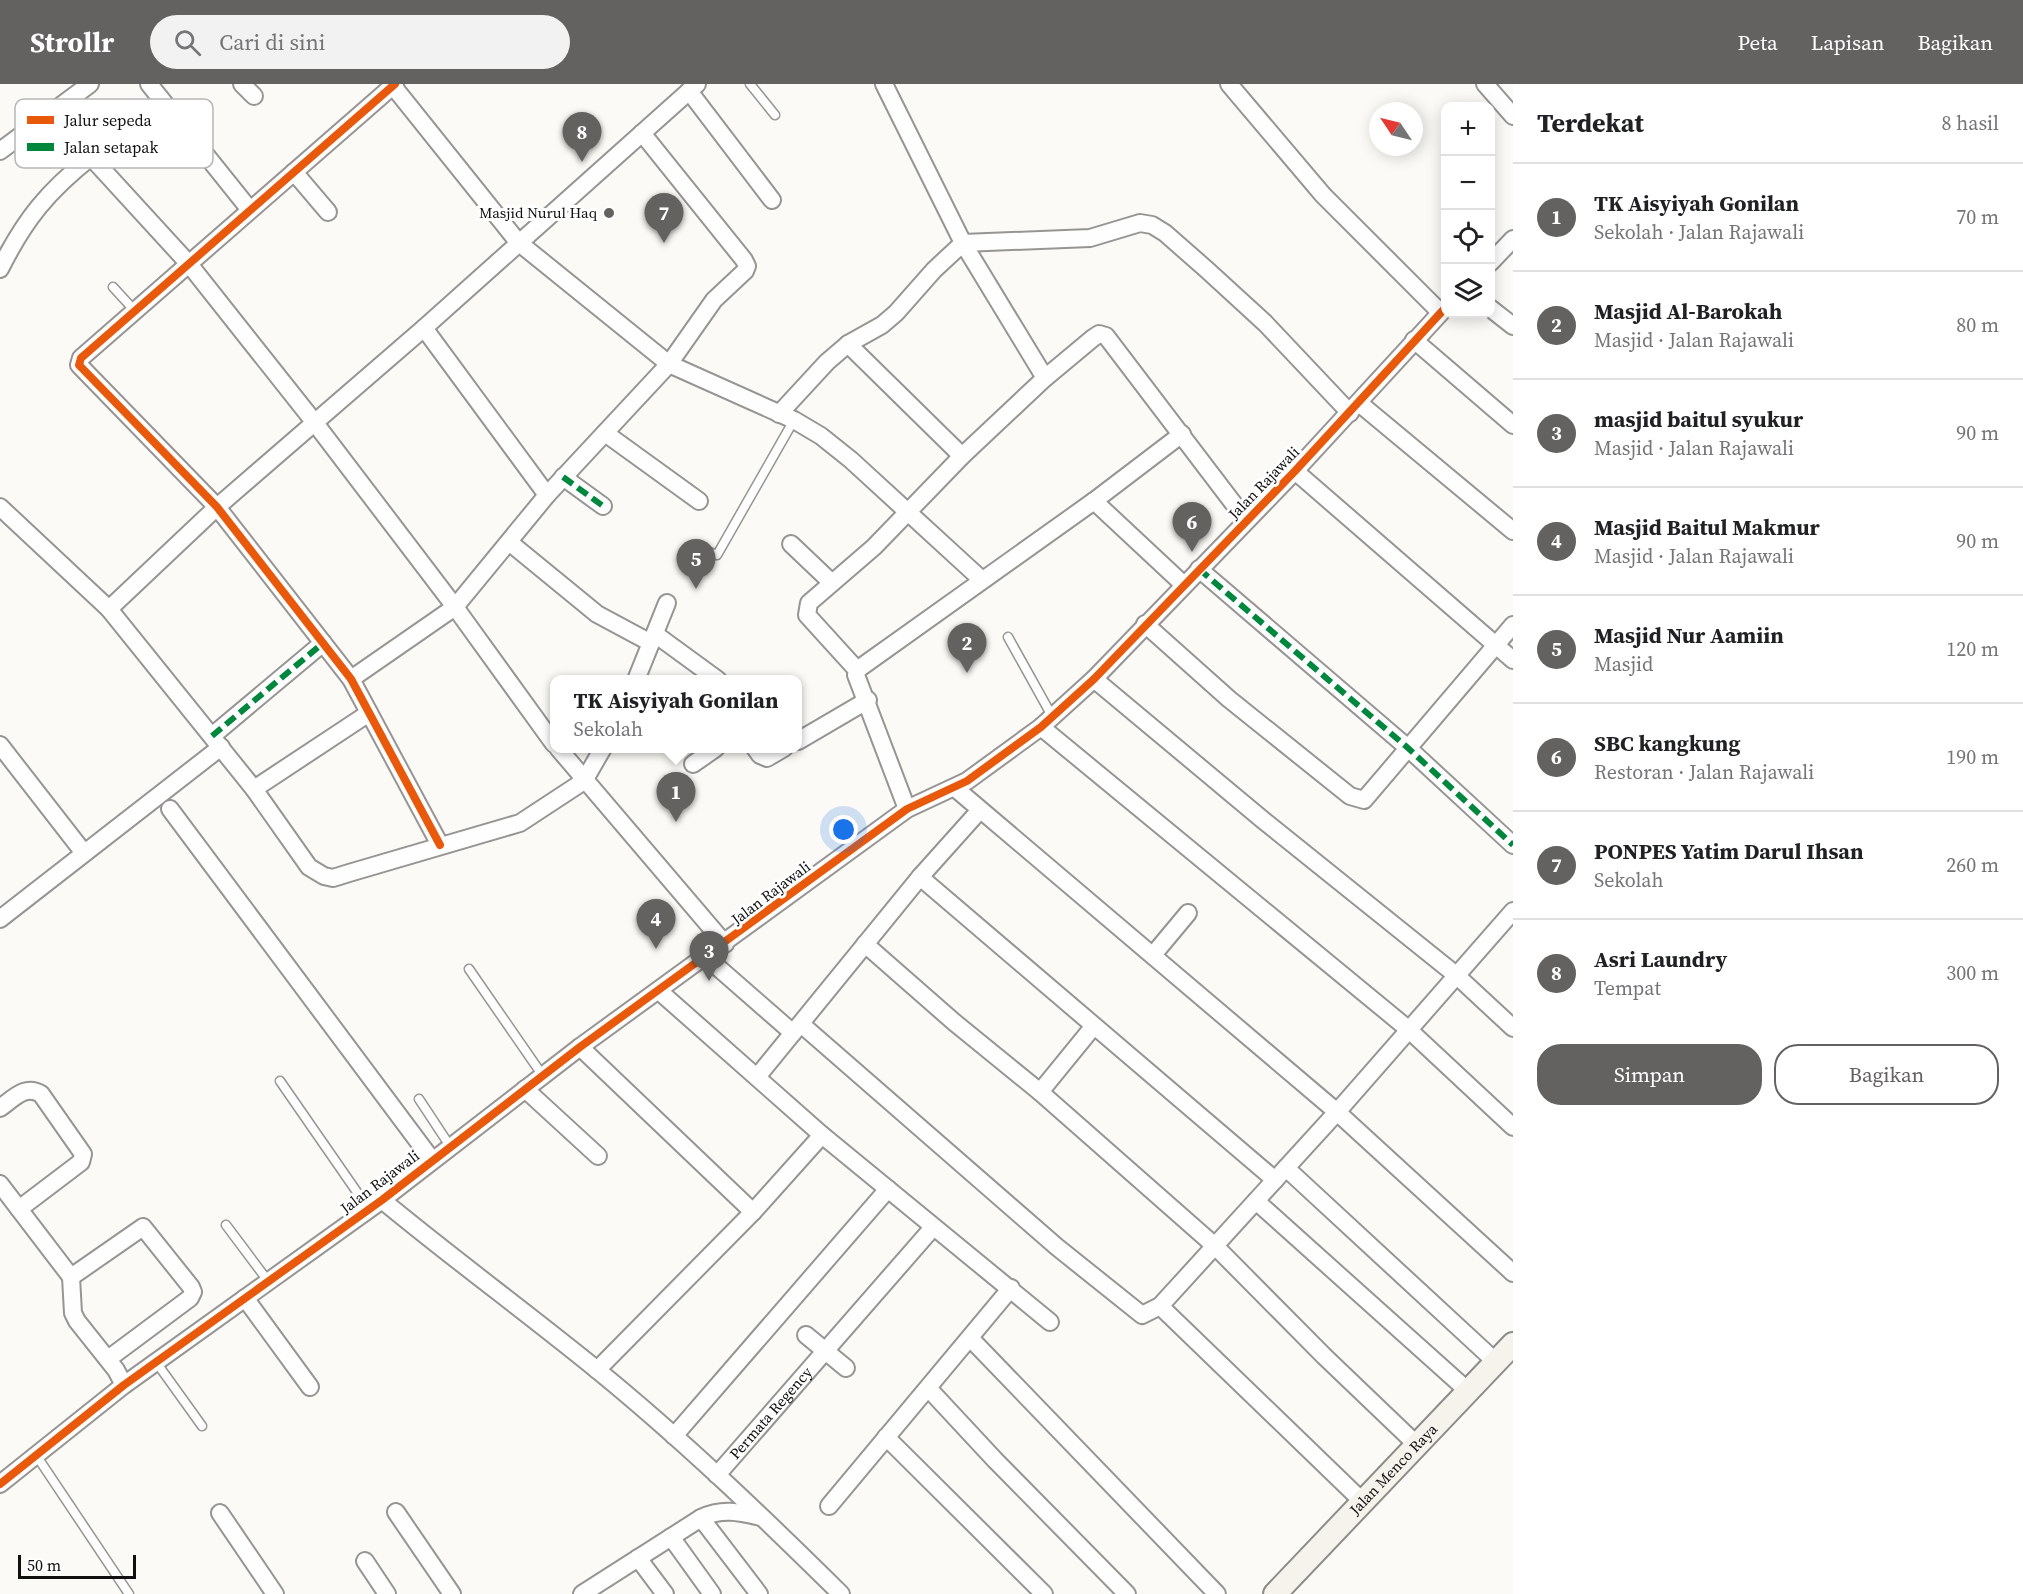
<!DOCTYPE html>
<html lang="id">
<meta charset="utf-8">
<style>
:root{--surface:#fff;--page:#f2f2f2;--text:#202124;--muted:#757577;--line:#e0e0e0;--accent:#636260}
body{margin:0;font-family:"Source Serif 4",serif;background:var(--page);color:var(--text)}
.controls{position:absolute;right:18px;top:18px;display:grid;overflow:hidden;border-radius:12px;box-shadow:0 3px 15px #0003}
.controls button{width:54px;height:54px;display:grid;place-items:center;padding:0;border:0;border-bottom:2px solid var(--line);background:var(--surface);color:var(--text);font:30px sans-serif}
.compass{position:absolute;left:1369px;top:18px;width:54px;height:54px;border-radius:50%;background:var(--surface);box-shadow:0 3px 15px #0003;rotate:305deg}
.scale{position:absolute;left:18px;bottom:15px;width:118px;box-sizing:border-box;padding-left:6px;border:3px solid #101010;border-top:0;font-size:16px;line-height:21px;white-space:nowrap;color:#101010;-webkit-text-stroke:4px #fff;paint-order:stroke}
.you{position:absolute;left:844px;top:746px;width:21px;height:21px;margin:-15px;border:4px solid #fff;border-radius:50%;background:#1a73e8;box-shadow:0 0 0 9px #1a73e833}
.badge{display:grid;place-items:center;width:39px;height:39px;border-radius:50%;background:var(--accent);color:#fff;font-size:20px;font-weight:700}
.pin{position:absolute;translate:-50% -50px;filter:drop-shadow(0 2px 3px #0008)}
.pin::after{content:'';position:absolute;top:32px;width:21px;height:18px;background:inherit;clip-path:polygon(0 0,100% 0,50% 100%)}
.popup{position:absolute;left:550px;top:591px;width:252px;height:78px;box-sizing:border-box;display:grid;place-content:center;border-radius:12px;background:var(--surface);filter:drop-shadow(0 2px 4px #0005);font-size:20px;white-space:nowrap;color:var(--muted)}
.popup b{font-size:22px;color:var(--text)}
.popup::after{content:'';position:absolute;left:50%;top:100%;margin-left:-12px;border:12px solid transparent;border-top-color:var(--surface)}
.list{margin:0;padding:0;list-style:none}
h2{display:flex;justify-content:space-between;align-items:center;height:78px;margin:0;padding:0 24px;font-size:26px}
h2 small{font-size:20px;font-weight:400;color:var(--muted)}
.list li{display:grid;grid-template-columns:39px 1fr auto;gap:18px;align-items:center;box-sizing:border-box;height:108px;padding:0 24px;border-top:2px solid var(--line)}
.list b{display:block;font-size:22px;white-space:nowrap}
.list p{margin:0;font-size:20px;white-space:nowrap;color:var(--muted)}
.list em{font-size:20px;font-style:normal;color:var(--muted)}
.actions{display:flex;gap:12px;padding:18px 24px}
.actions a{flex:1;padding:14px 0;border:2px solid var(--accent);border-radius:24px;text-align:center;font-size:21px;color:var(--accent)}
.actions .main{background:var(--accent);color:#fff}
.icon{flex:none;width:33px;height:33px;fill:none;stroke:currentColor;stroke-width:2;stroke-linecap:round;stroke-linejoin:round}
.map{position:relative;flex:none;width:1513px;height:1510px;overflow:hidden}
header{display:flex;align-items:center;gap:36px;box-sizing:border-box;height:84px;padding:0 30px;background:var(--accent);color:#fff}
header strong{font-size:28px}
nav{display:flex;gap:33px;margin-inline-start:auto;font-size:21px}
.search{width:420px;height:54px;background:var(--page);display:flex;align-items:center;gap:15px;box-sizing:border-box;padding:0 21px;border-radius:33px;color:var(--muted);font-size:22px}
main{display:flex}
aside{flex:1;background:var(--surface)}
.map>svg:first-child{display:block}
.lines{fill:none;stroke-linecap:round;stroke-linejoin:round}
.lane-casing{stroke:#969594;stroke-width:11}
.street-casing{stroke:#969594;stroke-width:20}
.secondary-casing{stroke:#8d8c8a;stroke-width:26}
.lane{stroke:#fffefe;stroke-width:8}
.street{stroke:#fffefe;stroke-width:16}
.secondary{stroke:#f5f3ec;stroke-width:22}
.quiet{stroke:#00873e;stroke-width:6;stroke-dasharray:12 6;stroke-linecap:butt}
.cycleway-casing{stroke:#fff;stroke-width:11}
.cycleway{stroke:#e8590c;stroke-width:8}
.poi-dot{fill:#636260;stroke:#fff;stroke-width:2}
.labels{text-anchor:middle;stroke-width:6;stroke-linejoin:round;paint-order:stroke}
.poi-label{font-size:15px;fill:#101010;stroke:#fff;text-anchor:end}
.street-label{font-size:15px;fill:#101010;stroke:#fff}
.key{fill:#fff;stroke:#b7b7b7;stroke-width:1.5}
.key-label{font-size:16px;fill:#101010}
</style>
<header>
<strong>Strollr</strong>
<div class="search"><svg class="icon" aria-label="search" viewBox="0 0 24 24"><circle cx="10" cy="10" r="6"/><path d="M15 15l6 6"/></svg>Cari di sini</div>
<nav><a>Peta</a><a>Lapisan</a><a>Bagikan</a></nav>
</header>
<main>
<div class="map">
<svg width="1513" height="1510" viewBox="0 0 1513 1510">
<rect width="100%" height="100%" fill="#fcfaf6"/>
<g class="lines">
<defs>
<g id="lane">
<path d="M 750,0 L 775,31"/>
<path d="M 113,203 L 135,227"/>
<path d="M 698,464 L 717,471 L 794,336"/>
<path d="M 1008,553 L 1052,632"/>
<path d="M 469,885 L 543,992"/>
<path d="M 280,997 L 368,1124"/>
<path d="M 419,1015 L 450,1062"/>
<path d="M 226,1141 L 268,1197"/>
<path d="M 156,1278 L 202,1342"/>
<path d="M 36,1371 L 129,1510"/>
</g>
<g id="street">
<path d="M 149,0 L 250,126"/>
<path d="M 242,0 L 254,12"/>
<path d="M 395,0 L 81,274 L 79,281 L 217,423 L 351,595 L 440,761"/>
<path d="M 884,0 L 963,159 L 1045,294"/>
<path d="M 1229,0 L 1323,111 L 1440,228"/>
<path d="M 1485,0 L 1513,32"/>
<path d="M 393,2 L 518,158 L 669,280 L 794,336 L 821,352 L 851,376 L 982,496"/>
<path d="M 689,7 L 772,116"/>
<path d="M 55,26 L 91,73 L 189,180 L 315,339 L 455,523 L 554,660"/>
<path d="M 0,67 L 90,0"/>
<path d="M 294,88 L 328,128"/>
<path d="M 1490,179 L 1513,155"/>
<path d="M 0,185 C 25,135 48,107 91,73"/>
<path d="M 1490,224 L 1513,242"/>
<path d="M 424,244 L 547,411"/>
<path d="M 1414,256 L 1513,341"/>
<path d="M 848,260 L 962,372"/>
<path d="M 1359,319 L 1513,447"/>
<path d="M 779,330 L 827,278 L 848,260 L 882,241 L 896,229 L 934,186 L 963,159 L 1090,154 L 1140,139 L 1152,141 L 1165,149 L 1206,185 L 1265,239 L 1350,329"/>
<path d="M 605,349 L 699,417"/>
<path d="M 1295,387 L 1513,576"/>
<path d="M 563,393 L 603,422"/>
<path d="M 1094,417 L 1184,501"/>
<path d="M 0,423 L 109,525 L 254,705 L 309,783 L 324,792 L 333,794 L 349,789 L 520,739 L 584,697 L 603,664"/>
<path d="M 509,458 L 597,530 L 651,559"/>
<path d="M 791,460 L 831,498"/>
<path d="M 1199,485 L 1408,664 L 1513,761"/>
<path d="M 109,525 L 217,423 L 424,244 L 697,0"/>
<path d="M 1145,540 L 1229,615 L 1350,712 L 1364,716 L 1513,541"/>
<path d="M 655,550 L 718,596"/>
<path d="M 857,586 L 1094,417 L 1182,350"/>
<path d="M 351,595 L 455,523 L 547,411 L 669,280 L 714,216 L 745,187 L 747,182 L 744,176 L 642,49"/>
<path d="M 1094,595 L 1263,736 L 1456,891 L 1513,944"/>
<path d="M 636,596 L 667,519"/>
<path d="M 1041,643 L 1408,945 L 1513,1043"/>
<path d="M 212,652 L 323,559"/>
<path d="M 798,657 L 868,616"/>
<path d="M 0,661 L 84,769"/>
<path d="M 558,664 L 725,860"/>
<path d="M 755,664 L 760,671 L 767,674 L 784,664"/>
<path d="M 693,680 L 716,664"/>
<path d="M 955,704 L 1337,1028 L 1513,1189"/>
<path d="M 254,705 L 369,629"/>
<path d="M 170,725 L 432,1076"/>
<path d="M 907,725 L 856,591 L 857,586 L 807,531 L 809,519 L 874,463 L 962,372 L 1045,294 L 1093,254 L 1099,250 L 1106,252 L 1246,436"/>
<path d="M 920,793 L 1275,1096"/>
<path d="M 0,835 L 221,663"/>
<path d="M 865,860 L 954,938 L 1040,1008 L 1215,1162 L 1324,1272 L 1417,1361"/>
<path d="M 1153,871 L 1188,829"/>
<path d="M 706,873 L 793,949"/>
<path d="M 659,907 L 822,1051"/>
<path d="M 801,940 L 1057,1163 L 1142,1231 L 1160,1222 L 1337,1028 L 1513,827"/>
<path d="M 580,963 L 753,1128"/>
<path d="M 757,993 L 920,793 L 980,726"/>
<path d="M 525,1005 L 598,1072"/>
<path d="M 1040,1008 L 1093,943"/>
<path d="M 0,1024 C 13,1015 25,1000 41,1010 L 83,1070 L 81,1078 L 19,1125"/>
<path d="M 1286,1084 L 1496,1278"/>
<path d="M 0,1100 L 71,1193 L 73,1229 L 77,1237 L 116,1286 L 124,1301"/>
<path d="M 382,1116 C 452,1174 526,1228 596,1285 C 682,1355 762,1432 841,1510"/>
<path d="M 1256,1117 L 1468,1307"/>
<path d="M 71,1193 L 143,1143 L 191,1203 L 193,1208 L 190,1214 L 108,1275"/>
<path d="M 245,1214 L 310,1303"/>
<path d="M 1160,1222 L 1363,1418"/>
<path d="M 806,1251 L 846,1284"/>
<path d="M 971,1255 L 1217,1510"/>
<path d="M 597,1286 L 753,1128 L 822,1051 L 1050,1238"/>
<path d="M 928,1304 L 995,1376 L 1127,1510"/>
<path d="M 674,1352 L 888,1105"/>
<path d="M 886,1353 L 1044,1510"/>
<path id="s1" d="M 717,1391 L 929,1148"/>
<path d="M 0,1400 L 124,1301 L 382,1116 L 580,963 L 907,725 L 967,697 L 1041,643 L 1094,595 L 1295,387 L 1446,223"/>
<path d="M 829,1422 L 1011,1204"/>
<path d="M 396,1428 L 452,1510"/>
<path d="M 220,1429 L 275,1510"/>
<path d="M 701,1434 L 759,1510"/>
<path d="M 671,1453 L 712,1510"/>
<path d="M 638,1474 L 665,1510"/>
<path d="M 365,1477 L 387,1510"/>
<path d="M 582,1510 L 701,1434 C 722,1424 739,1428 761,1433"/>
</g>
<g id="secondary">
<path id="s2" d="M 1275,1510 L 1513,1260"/>
</g>
</defs>
<use href="#lane" class="lane-casing"/>
<use href="#street" class="street-casing"/>
<use href="#secondary" class="secondary-casing"/>
<use href="#lane" class="lane"/>
<use href="#street" class="street"/>
<use href="#secondary" class="secondary"/>
<g class="quiet">
<path d="M 563,393 L 603,422"/>
<path d="M 1199,485 L 1408,664 L 1513,761"/>
<path d="M 212,652 L 323,559"/>
</g>
<defs>
<g id="cycleway">
<path d="M 395,0 L 81,274 L 79,281 L 217,423 L 351,595 L 440,761"/>
<path d="M 0,1400 L 124,1301 L 382,1116 L 580,963 L 907,725 L 967,697 L 1041,643 L 1094,595 L 1295,387 L 1446,223"/>
</g>
</defs>
<use href="#cycleway" class="cycleway-casing"/>
<use href="#cycleway" class="cycleway"/>
</g>
<circle class="poi-dot" cx="609" cy="129" r="6"/>
<g class="labels">
<g class="poi-label">
<text x="597" y="134">Masjid Nurul Haq</text>
</g>
<g class="street-label">
<text transform="translate(1264 399) rotate(-46)" y="5">Jalan Rajawali</text>
<text transform="translate(771 809) rotate(-37)" y="5">Jalan Rajawali</text>
<text transform="translate(380 1098) rotate(-37)" y="5">Jalan Rajawali</text>
<text dy="5" stroke="none"><textPath href="#s1" startOffset="82">Permata Regency</textPath></text>
<text dy="5" stroke="none"><textPath href="#s2" startOffset="172">Jalan Menco Raya</textPath></text>
</g>
</g>
<rect x="15" y="15" width="198" height="69" rx="9" class="key"/>
<rect x="27" y="32" width="27" height="8" fill="#e8590c"/>
<rect x="27" y="59" width="27" height="8" fill="#00873e"/>
<g class="key-label">
<text x="64" y="42">Jalur sepeda</text>
<text x="64" y="69">Jalan setapak</text>
</g>
</svg>
<div class="controls">
<button>+</button>
<button>−</button>
<button><svg class="icon" aria-label="locate" viewBox="0 0 24 24"><circle cx="12" cy="12" r="6"/><path d="M12 2v4M12 18v4M2 12h4M18 12h4"/></svg></button>
<button><svg class="icon" aria-label="layers" viewBox="0 0 24 24"><path d="M12 4l9 5-9 5-9-5zM3 14l9 5 9-5"/></svg></button>
</div>
<svg class="compass" viewBox="-18 -18 36 36"><path d="M0-13l5 13h-10z" fill="#e53935"/><path d="M0 13l5-13h-10z" fill="#757577"/></svg>
<div class="scale">50 m</div>
<div class="you"></div>
<div class="pin badge" style="left:676px;top:738px">1</div>
<div class="popup"><b>TK Aisyiyah Gonilan</b>Sekolah</div>
<div class="pin badge" style="left:967px;top:589px">2</div>
<div class="pin badge" style="left:709px;top:897px">3</div>
<div class="pin badge" style="left:656px;top:865px">4</div>
<div class="pin badge" style="left:696px;top:505px">5</div>
<div class="pin badge" style="left:1192px;top:468px">6</div>
<div class="pin badge" style="left:664px;top:159px">7</div>
<div class="pin badge" style="left:582px;top:78px">8</div>
</div>
<aside>
<h2>Terdekat<small>8 hasil</small></h2>
<ul class="list">
<li><span class="badge">1</span><div><b>TK Aisyiyah Gonilan</b><p>Sekolah · Jalan Rajawali</p></div><em>70 m</em></li>
<li><span class="badge">2</span><div><b>Masjid Al-Barokah</b><p>Masjid · Jalan Rajawali</p></div><em>80 m</em></li>
<li><span class="badge">3</span><div><b>masjid baitul syukur</b><p>Masjid · Jalan Rajawali</p></div><em>90 m</em></li>
<li><span class="badge">4</span><div><b>Masjid Baitul Makmur</b><p>Masjid · Jalan Rajawali</p></div><em>90 m</em></li>
<li><span class="badge">5</span><div><b>Masjid Nur Aamiin</b><p>Masjid</p></div><em>120 m</em></li>
<li><span class="badge">6</span><div><b>SBC kangkung</b><p>Restoran · Jalan Rajawali</p></div><em>190 m</em></li>
<li><span class="badge">7</span><div><b>PONPES Yatim Darul Ihsan</b><p>Sekolah</p></div><em>260 m</em></li>
<li><span class="badge">8</span><div><b>Asri Laundry</b><p>Tempat</p></div><em>300 m</em></li>
</ul>
<div class="actions"><a class="main">Simpan</a><a>Bagikan</a></div>
</aside>
</main>
